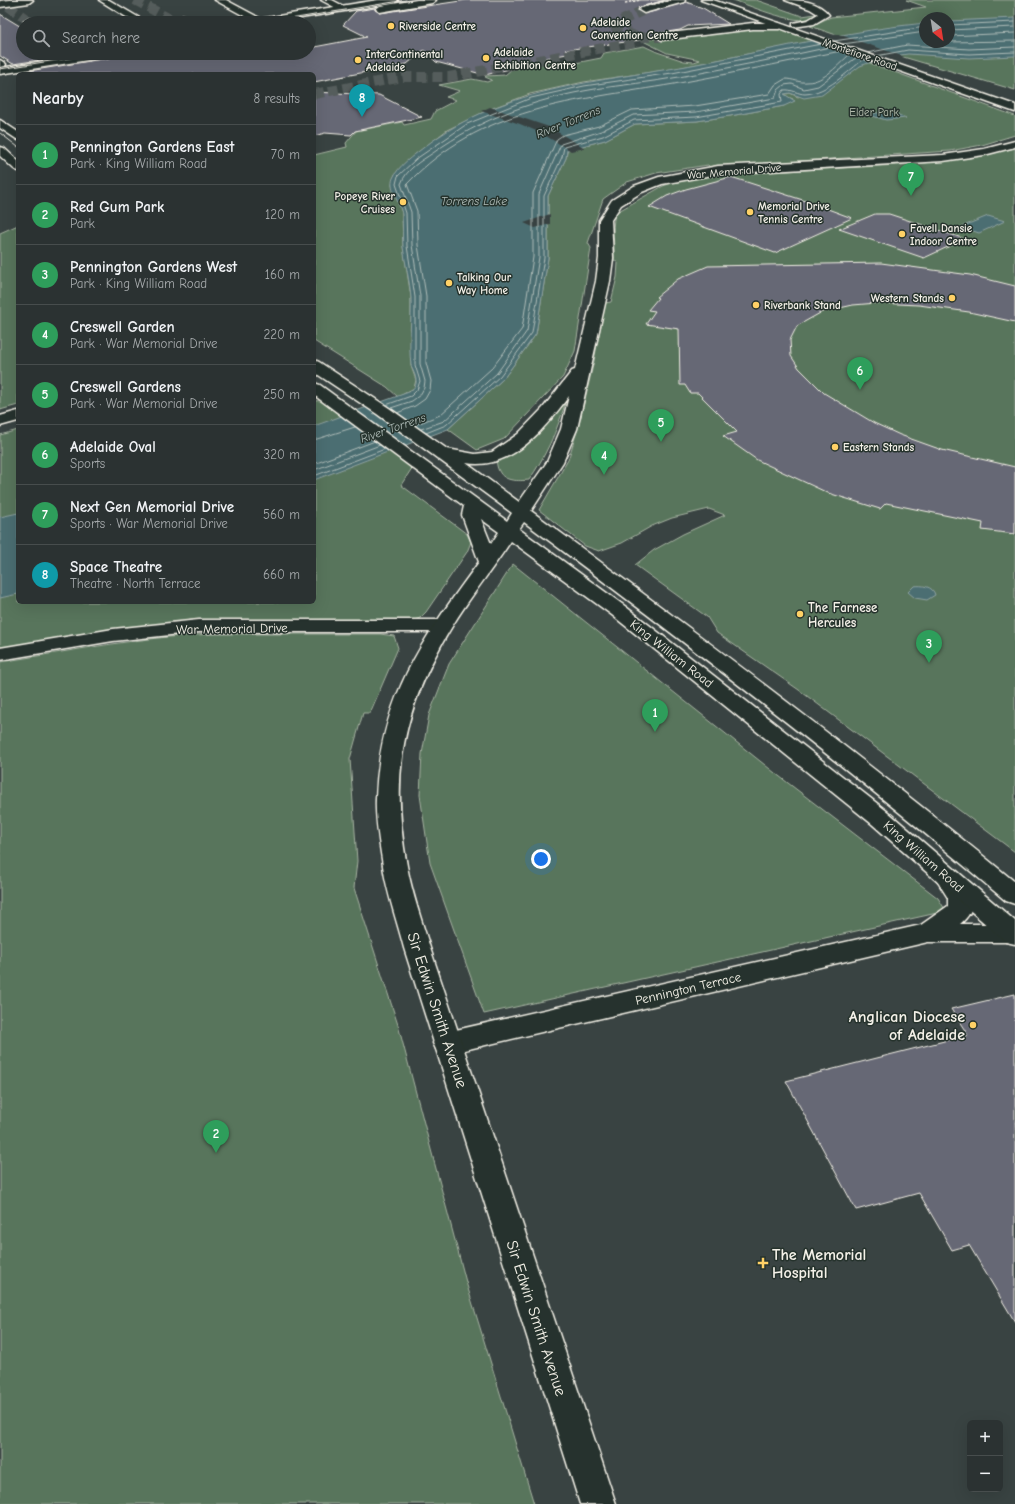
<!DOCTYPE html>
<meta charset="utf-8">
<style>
:root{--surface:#2b3232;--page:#373e3e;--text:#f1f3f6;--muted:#a6aaac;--line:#474d4d;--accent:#e797bd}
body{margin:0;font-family:"Comic Neue",sans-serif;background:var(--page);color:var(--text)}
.controls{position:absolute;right:12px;bottom:12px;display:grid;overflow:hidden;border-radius:6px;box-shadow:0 4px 16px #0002}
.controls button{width:36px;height:36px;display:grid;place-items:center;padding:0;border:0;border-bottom:1px solid var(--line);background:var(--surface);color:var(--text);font:20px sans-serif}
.compass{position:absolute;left:919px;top:12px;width:36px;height:36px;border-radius:50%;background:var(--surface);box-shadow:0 4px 16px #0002;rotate:150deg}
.you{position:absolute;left:541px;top:859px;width:14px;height:14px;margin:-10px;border:3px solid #fff;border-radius:50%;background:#1a73e8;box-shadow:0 0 0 6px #1a73e833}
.badge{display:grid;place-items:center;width:26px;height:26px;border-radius:50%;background:var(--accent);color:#fff;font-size:13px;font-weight:700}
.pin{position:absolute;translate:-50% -33px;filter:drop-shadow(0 1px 2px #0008)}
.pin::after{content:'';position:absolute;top:21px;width:14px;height:12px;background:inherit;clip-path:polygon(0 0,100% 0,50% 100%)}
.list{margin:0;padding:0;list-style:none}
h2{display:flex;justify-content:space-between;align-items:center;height:52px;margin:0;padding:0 16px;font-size:17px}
h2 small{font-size:13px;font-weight:400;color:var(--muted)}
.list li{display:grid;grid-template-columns:26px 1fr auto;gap:12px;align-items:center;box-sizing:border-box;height:60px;padding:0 16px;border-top:1px solid var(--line)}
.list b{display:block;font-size:15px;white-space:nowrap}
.list p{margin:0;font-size:13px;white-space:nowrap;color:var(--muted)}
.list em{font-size:13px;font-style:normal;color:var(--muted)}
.icon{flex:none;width:22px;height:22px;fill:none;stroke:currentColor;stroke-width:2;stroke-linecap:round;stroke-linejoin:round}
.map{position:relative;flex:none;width:1015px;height:1504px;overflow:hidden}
.search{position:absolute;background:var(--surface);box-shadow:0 4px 16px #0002;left:16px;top:16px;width:300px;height:44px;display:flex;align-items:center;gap:10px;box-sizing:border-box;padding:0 14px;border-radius:22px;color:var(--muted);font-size:15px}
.panel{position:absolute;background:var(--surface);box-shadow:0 4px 16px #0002;left:16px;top:72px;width:300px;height:532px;border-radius:6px}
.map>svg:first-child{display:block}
.green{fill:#59755c;stroke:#a6b3a2;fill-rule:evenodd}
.water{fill:#4b6e72;stroke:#8fa2a1}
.pier{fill:#394342}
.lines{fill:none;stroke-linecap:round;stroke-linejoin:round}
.shore{stroke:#b0bdb9;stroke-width:1}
.building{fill:#666774;stroke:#f4f1e8}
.street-tunnel{stroke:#555d5b;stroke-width:10;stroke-dasharray:10 5;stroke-linecap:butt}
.street-casing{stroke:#f4f1e8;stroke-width:3}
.secondary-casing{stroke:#f4f1e8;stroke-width:3}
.street{fill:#26332d;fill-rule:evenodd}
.secondary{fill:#26332d;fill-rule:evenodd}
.tram{stroke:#f4f1e8;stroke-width:1}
.rail{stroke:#f4f1e8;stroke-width:1.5;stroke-dasharray:2.5 1.5;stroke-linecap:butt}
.poi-dot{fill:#ffd166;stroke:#26332d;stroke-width:1.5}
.labels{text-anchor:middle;stroke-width:3;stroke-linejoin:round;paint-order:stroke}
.far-poi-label{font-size:11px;font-weight:bold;fill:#f4f1e8;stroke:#26332d;text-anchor:start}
.far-street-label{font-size:11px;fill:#f4f1e8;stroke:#26332d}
.far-park-label{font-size:11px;fill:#b6bfb0;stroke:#26332d}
.far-water-label{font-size:12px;font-style:italic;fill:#b0bdb9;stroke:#26332d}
.poi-label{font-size:13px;font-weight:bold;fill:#f4f1e8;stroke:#26332d;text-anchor:start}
.street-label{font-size:13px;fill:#f4f1e8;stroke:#26332d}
.near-street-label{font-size:16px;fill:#f4f1e8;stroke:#26332d}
.near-poi-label{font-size:16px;font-weight:bold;fill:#f4f1e8;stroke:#26332d;text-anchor:end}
</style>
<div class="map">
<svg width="1015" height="1504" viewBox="0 0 1015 1504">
<rect width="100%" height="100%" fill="#394342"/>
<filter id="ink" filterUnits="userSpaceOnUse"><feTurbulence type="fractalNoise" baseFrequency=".025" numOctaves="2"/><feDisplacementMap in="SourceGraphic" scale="8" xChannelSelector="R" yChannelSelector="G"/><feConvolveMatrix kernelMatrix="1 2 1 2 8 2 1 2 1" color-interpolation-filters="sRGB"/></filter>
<g filter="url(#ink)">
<g class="green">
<path d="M 733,0 L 756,0 L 802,16 L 816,14 C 805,31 749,5 733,0 Z"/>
<path d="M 906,0 L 1015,0 L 1015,90 L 883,51 L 810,26 L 831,17 L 926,7 ZM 925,18 L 949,18 L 949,42 L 925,42 Z"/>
<path d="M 775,25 L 819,40 L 672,69 L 584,82 L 530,94 L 490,109 L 447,130 L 413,156 L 395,174 L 392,185 L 402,213 L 403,246 L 411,297 L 411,366 L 416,380 L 414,388 L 398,397 L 387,387 L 314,341 L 314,155 L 347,147 L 346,143 L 356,131 L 402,122 L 404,125 L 431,119 L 435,111 L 456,100 L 446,97 L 460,91 L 439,85 L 472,79 L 487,82 L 492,80 L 485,77 L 486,76 L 505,75 L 512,69 L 553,61 L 565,65 L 601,58 L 604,53 L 644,46 L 657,52 L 684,61 L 694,62 L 700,60 L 667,53 L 641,40 Z"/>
<path d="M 867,62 L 1015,116 L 1015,135 L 982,145 L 950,151 L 710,167 L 708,165 L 656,173 L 627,182 L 603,199 L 588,243 L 591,248 L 575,351 L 563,377 L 504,439 L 477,450 L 448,429 L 504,378 L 536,334 L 548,258 L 548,196 L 566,158 L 567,150 L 605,140 L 635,124 L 697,121 L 730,116 L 784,106 L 793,99 L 783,95 L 790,93 L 798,97 Z"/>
<path d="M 1015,148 L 1015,852 L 799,690 L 717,633 L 707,617 L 635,565 L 654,550 L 683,534 L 725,515 L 709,509 L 672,518 L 652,526 L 622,543 L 599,551 L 585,546 L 539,510 L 568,460 L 579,425 L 594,361 L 605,303 L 611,302 L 617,277 L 618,263 L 614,260 C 615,242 611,233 615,213 L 663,186 L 677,181 L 710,175 L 917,164 L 983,155 Z"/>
<path d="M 18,225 L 18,405 L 0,410 L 0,233 Z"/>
<path d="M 331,400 L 416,462 L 401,485 L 467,534 L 471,542 L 467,552 L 426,612 L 420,618 L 411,621 L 219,622 L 0,649 L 0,435 L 18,430 L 18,602 L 314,602 L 314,401 Z"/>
<path d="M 560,403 L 565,404 C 557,431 545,457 529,480 C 519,481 504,482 499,471 C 497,468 497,464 496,461 L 515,453 Z"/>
<path d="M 513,564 L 775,773 L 938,898 L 946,911 L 484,1014 L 430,863 L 420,795 L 422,754 L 429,715 L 449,664 Z"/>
<path d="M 216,634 L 380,634 L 394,636 L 398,648 L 370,713 L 363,713 L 350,759 L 357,861 L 354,888 L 398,1025 L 466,1282 L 534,1504 L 0,1504 L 0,662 C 72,651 143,636 216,634 Z"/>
</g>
<g class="water">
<path d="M 1015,18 L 1015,56 L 969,58 L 908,54 L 885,57 L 860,66 L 822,95 L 804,98 L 790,93 L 784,94 L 795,101 L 784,106 L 730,116 L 697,121 L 635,124 L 605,140 L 567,150 L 566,158 L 548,196 L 548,258 L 536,334 L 504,378 L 448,429 L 314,480 L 314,426 L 409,392 C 413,389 417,386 416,380 C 416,375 412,370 411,365 C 408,343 412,320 411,298 C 410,281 405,264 403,247 C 402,237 403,226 402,215 C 401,203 388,190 393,178 C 398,166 413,156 423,148 C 506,83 610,82 707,62 C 780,48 852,30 925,23 L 925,42 L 949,42 L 949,21 Z"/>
<path d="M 876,113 L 894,113 L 906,118 L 886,120 L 869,115 Z"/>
<path d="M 988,216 L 1005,221 L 979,233 L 961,227 Z"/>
<path d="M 18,513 L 18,594 L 0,598 L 0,517 Z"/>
<path d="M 914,586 C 922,585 933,586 935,595 L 927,600 L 915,598 L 908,592 Z"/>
</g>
<g class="pier">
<path d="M 838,34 L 905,57 L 874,62 L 809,40 Z"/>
<path d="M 490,107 L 549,127 L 585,148 L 571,151 L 541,133 L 520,124 L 481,111 Z"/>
<path d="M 550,214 L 550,224 L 535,228 L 524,223 Z"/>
</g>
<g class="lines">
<g class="shore">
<path d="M 949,25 L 1015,22"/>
<path d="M 949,30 L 1015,27"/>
<path d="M 949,36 L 1015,33"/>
<path d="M 834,41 L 925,27"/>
<path d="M 949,42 L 1015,41"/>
<path d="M 843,44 L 925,32"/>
<path d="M 867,53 L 907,45 L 969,49 L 1015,47"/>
<path d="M 876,56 L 908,50 L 969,54 L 1015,52"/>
<path d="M 386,405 L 411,396 L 417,390 L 420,381 L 415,365 L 415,297 L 407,246 L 406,213 L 396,184 L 398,176 L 416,159 L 467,124 L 531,98 L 584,86 L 672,73 L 821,44"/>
<path d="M 391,408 L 412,401 L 420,395 L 424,388 L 425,381 L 420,364 L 420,296 L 412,245 L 411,212 L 401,184 C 406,169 421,161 433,153 C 481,118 536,99 595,89 C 622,85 651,82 679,77 C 729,68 780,58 830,47"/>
<path d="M 397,413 L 415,406 L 425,399 L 430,390 L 431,381 L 426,363 L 426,296 L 418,245 L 417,211 L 407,184 C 481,106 575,101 674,84 C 730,74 785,62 841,51"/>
<path d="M 415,425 L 440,415 L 492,368 L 522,329 L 533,257 L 533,193 L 557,139 L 563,135 L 599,126 L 632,110 L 695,106 L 769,94 L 775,85 L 785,79 C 793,79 800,83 807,82 C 824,82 839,64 850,54"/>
<path d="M 421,429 L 444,421 L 497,373 L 527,331 L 539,257 L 539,194 L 561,144 L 601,131 L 633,115 L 696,112 L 775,98 L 778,90 L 784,85 L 792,84 L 804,89 L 818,86 L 857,57"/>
<path d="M 426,433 L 446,425 L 500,376 L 532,333 L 544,258 L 544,196 L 562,157 L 564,147 L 603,136 L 634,120 L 696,117 L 782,102 L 781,94 L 784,90 C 792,89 798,94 805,94 C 827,93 847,72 864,59"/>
<path d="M 314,440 L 355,427"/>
<path d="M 314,464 L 375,441"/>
<path d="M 314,470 L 380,445"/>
<path d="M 314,476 L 385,449"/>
</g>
</g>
<g class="building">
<path d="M 467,0 L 665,0 L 640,7 L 638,10 L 644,14 L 686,2 L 703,8 L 729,24 L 688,26 L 680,30 L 661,33 L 656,36 L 656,38 L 565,50 L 572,53 L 541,59 L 542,61 L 485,75 L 436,62 L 424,50 L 407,64 L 314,82 L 314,74 L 26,74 L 23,72 L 139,53 L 309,53 L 309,48 L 367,37 L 343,25 L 356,11 L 375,8 L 375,10 L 380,13 Z"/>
<path d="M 0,14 L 23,28 L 23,53 L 85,53 L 13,64 L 0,56 Z"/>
<path d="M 184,14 L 200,23 L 149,23 L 175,19 Z"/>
<path d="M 314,92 L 379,95 L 422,117 L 355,131 L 351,135 L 325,133 L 314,136 Z"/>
<path d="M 731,177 L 809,202 L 852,218 L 775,253 L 649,207 L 667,196 L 686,189 Z"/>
<path d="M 875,214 L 889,214 L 965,239 L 924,258 L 839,229 Z"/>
<path d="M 881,263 L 970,275 L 1015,286 L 1015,322 L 969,312 L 919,305 L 877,303 L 853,305 L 822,312 L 797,326 L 790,340 L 791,356 L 799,368 L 824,393 L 874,423 L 900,435 L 942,450 L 1015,467 L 1015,534 L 982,530 L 983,523 L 886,503 L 880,509 L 828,493 L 757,460 L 723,436 L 737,432 L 698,393 L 690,393 L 685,385 L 680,385 L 679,329 L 646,324 L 655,311 L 648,310 L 658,298 L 656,297 L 678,279 L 708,266 Z"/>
<path d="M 1015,994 L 1015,1322 L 969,1245 L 952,1250 L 919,1193 L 856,1210 L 786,1081 L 968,1035 L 951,1009 Z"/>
</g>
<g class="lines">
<g class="street-tunnel">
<path d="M 135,0 L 177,23"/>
<path d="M 8,6 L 29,21"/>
<path d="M 644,10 L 621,21 L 616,28 L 637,37 L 662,37"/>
<path d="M 314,94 L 403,77 L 449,77 L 635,42 L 641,37"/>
</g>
<defs>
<g id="street">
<path d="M 99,0 L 109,0 L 148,23 L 136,23 Z"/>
<path d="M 215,0 L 226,0 L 267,22 L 257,23 Z"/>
<path d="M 321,0 L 332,0 L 347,8 L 346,10 L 340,10 Z"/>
<path d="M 671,0 L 685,0 L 684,2 L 644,13 L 639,10 L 641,8 Z"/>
<path d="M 785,0 C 801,0 818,1 829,15 L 814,24 L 793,27 L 793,23 L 808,20 L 818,14 L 810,9 Z"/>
<path d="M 29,18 L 40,21 L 42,23 L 26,23 L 24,21 Z"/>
<path d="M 753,23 L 779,23 L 784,26 L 779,29 L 753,29 L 662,40 L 657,37 L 662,34 Z"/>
<path d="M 0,60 L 6,64 L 5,66 L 0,67 Z"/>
<path d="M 199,620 L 442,620 L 449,622 L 452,626 L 449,630 L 442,632 L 199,632 L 113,641 L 0,660 L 0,648 L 113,629 Z"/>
<path d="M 948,870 L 957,873 C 970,891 982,906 960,924 L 1015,924 L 1015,942 L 928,942 L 447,1054 L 437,1051 L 433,1043 L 437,1035 L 447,1032 L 921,925 L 948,906 L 948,898 L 936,879 L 939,873 Z"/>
</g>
<g id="secondary">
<path d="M 10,0 L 33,0 L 29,3 L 0,7 L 0,1 Z"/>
<path d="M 378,0 L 398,0 L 394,3 L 270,23 L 248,23 L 253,20 Z"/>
<path d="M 417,0 L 436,0 L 432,3 L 380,12 L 376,9 L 380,6 Z"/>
<path d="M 701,0 L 713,0 L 1015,105 L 1015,112 Z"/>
<path d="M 95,53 L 118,53 L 113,56 L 0,74 L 0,68 Z"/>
<path d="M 0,120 L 18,132 L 18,140 L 0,128 Z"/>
<path d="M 1015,141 L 1015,147 L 984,155 L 943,161 L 718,174 L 662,184 L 642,192 L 621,205 L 611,220 L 613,258 L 610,281 L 577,429 L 563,462 L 531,511 C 695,631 858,753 1015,882 L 1015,904 L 1006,901 C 850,769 688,644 524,522 L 519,529 L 626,607 L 888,812 L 1015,921 L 1015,944 L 1006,942 L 872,824 L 612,615 L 511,541 C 492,570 469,598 451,628 C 402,710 390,773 407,866 C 412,894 422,921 430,948 L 616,1504 L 580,1504 L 404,948 C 397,921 387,893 383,866 C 380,845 375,821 376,799 C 379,699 422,640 479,562 L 462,515 L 464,506 L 314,395 L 314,383 L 320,385 L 507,521 L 512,513 L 377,414 L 314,372 L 314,360 L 319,362 L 389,408 L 447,449 L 475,454 L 492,452 L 518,434 L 543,408 L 572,371 L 575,370 L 596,281 L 599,258 L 599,220 L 612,200 L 634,186 L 659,177 L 718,166 L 943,155 L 984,149 ZM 569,396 L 561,429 L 547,462 L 519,502 L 466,463 C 512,471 545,428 569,396 ZM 481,519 L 499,532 L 491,544 Z"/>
<path d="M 0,147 L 4,148 L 18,161 L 18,171 L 14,169 L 0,156 Z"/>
<path d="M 18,411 L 18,421 L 0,426 L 0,416 Z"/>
</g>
</defs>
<use href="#street" class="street-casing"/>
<use href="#secondary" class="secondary-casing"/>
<use href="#street" class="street"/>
<use href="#secondary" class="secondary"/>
<g class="tram">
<path d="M 266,23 L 406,0"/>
<path d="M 0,69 L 101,53"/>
<path d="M 0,133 L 18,147"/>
</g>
<g class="rail">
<path d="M 625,3 L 641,0"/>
<path d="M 638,8 L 671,0"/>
</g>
</g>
</g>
<g class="poi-dot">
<circle cx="391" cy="26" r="4"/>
<circle cx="583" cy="28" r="4"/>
<circle cx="486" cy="58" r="4"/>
<circle cx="358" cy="60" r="4"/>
<circle cx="403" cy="202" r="4"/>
<circle cx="750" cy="212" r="4"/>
<circle cx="902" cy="234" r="4"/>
<circle cx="449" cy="283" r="4"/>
<circle cx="952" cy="298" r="4"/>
<circle cx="756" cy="305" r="4"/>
<circle cx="835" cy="447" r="4"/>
<circle cx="800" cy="614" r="4"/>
<circle cx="973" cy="1025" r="4"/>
<path d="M761 1257h4v4h4v4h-4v4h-4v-4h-4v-4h4z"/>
</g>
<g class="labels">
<g class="far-poi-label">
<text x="591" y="26">Adelaide<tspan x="591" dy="13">Convention Centre</tspan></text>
<text x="399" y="30">Riverside Centre</text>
<text x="494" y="56">Adelaide<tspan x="494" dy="13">Exhibition Centre</tspan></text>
<text x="366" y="58">InterContinental<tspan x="366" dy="13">Adelaide</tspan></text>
<text x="395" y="200" text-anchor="end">Popeye River<tspan x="395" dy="13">Cruises</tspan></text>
<text x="758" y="210">Memorial Drive<tspan x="758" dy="13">Tennis Centre</tspan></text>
<text x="910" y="232">Favell Dansie<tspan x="910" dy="13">Indoor Centre</tspan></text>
<text x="457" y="281">Talking Our<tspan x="457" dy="13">Way Home</tspan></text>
<text x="944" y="302" text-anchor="end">Western Stands</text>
<text x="764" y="309">Riverbank Stand</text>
<text x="843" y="451">Eastern Stands</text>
</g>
<g class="far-street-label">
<text transform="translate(860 54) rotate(19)" y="4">Montefiore Road</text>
<text transform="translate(734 171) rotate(-5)" y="4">War Memorial Drive</text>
</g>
<g class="far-park-label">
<text x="874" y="116">Elder Park</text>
</g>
<g class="far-water-label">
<text transform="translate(568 122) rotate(-22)" y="4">River Torrens</text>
<text x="474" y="205">Torrens Lake</text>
<text transform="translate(393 428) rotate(-19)" y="4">River Torrens</text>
</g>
<g class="poi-label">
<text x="808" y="612">The Farnese<tspan x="808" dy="15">Hercules</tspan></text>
</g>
<g class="street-label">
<text transform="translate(232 628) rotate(-1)" y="5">War Memorial Drive</text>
<text transform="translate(672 653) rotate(38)" y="5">King William Road</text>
<text transform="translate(924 856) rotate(41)" y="5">King William Road</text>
<text transform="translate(688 988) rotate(-13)" y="5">Pennington Terrace</text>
</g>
<g class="near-street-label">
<text transform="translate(438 1010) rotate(72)" y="6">Sir Edwin Smith Avenue</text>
<text transform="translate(537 1318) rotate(72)" y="6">Sir Edwin Smith Avenue</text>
</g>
<g class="near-poi-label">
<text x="965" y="1022">Anglican Diocese<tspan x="965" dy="18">of Adelaide</tspan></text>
<text x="772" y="1260" text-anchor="start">The Memorial<tspan x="772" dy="18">Hospital</tspan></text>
</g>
</g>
</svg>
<div class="controls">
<button>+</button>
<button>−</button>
</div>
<svg class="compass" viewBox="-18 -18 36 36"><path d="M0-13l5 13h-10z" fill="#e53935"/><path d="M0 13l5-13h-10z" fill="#a6aaac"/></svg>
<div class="you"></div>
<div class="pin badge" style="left:655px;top:732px;background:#2e9e5b">1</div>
<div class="pin badge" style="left:216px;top:1153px;background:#2e9e5b">2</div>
<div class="pin badge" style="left:929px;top:663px;background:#2e9e5b">3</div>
<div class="pin badge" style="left:604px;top:475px;background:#2e9e5b">4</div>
<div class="pin badge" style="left:661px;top:442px;background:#2e9e5b">5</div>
<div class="pin badge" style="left:860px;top:390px;background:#2e9e5b">6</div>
<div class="pin badge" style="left:911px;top:196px;background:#2e9e5b">7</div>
<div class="pin badge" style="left:362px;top:117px;background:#0f9aa8">8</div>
<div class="search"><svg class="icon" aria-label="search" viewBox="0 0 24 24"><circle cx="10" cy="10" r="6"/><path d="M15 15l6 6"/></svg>Search here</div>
<section class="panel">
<h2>Nearby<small>8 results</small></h2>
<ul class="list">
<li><span class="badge" style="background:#2e9e5b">1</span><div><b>Pennington Gardens East</b><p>Park · King William Road</p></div><em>70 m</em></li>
<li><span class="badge" style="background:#2e9e5b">2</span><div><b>Red Gum Park</b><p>Park</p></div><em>120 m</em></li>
<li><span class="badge" style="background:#2e9e5b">3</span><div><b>Pennington Gardens West</b><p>Park · King William Road</p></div><em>160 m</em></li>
<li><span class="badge" style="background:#2e9e5b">4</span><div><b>Creswell Garden</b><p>Park · War Memorial Drive</p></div><em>220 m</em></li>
<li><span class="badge" style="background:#2e9e5b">5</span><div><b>Creswell Gardens</b><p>Park · War Memorial Drive</p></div><em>250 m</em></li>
<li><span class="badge" style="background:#2e9e5b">6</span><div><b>Adelaide Oval</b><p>Sports</p></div><em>320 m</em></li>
<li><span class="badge" style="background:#2e9e5b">7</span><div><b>Next Gen Memorial Drive</b><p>Sports · War Memorial Drive</p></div><em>560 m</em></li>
<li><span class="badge" style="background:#0f9aa8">8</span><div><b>Space Theatre</b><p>Theatre · North Terrace</p></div><em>660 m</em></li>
</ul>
</section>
</div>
